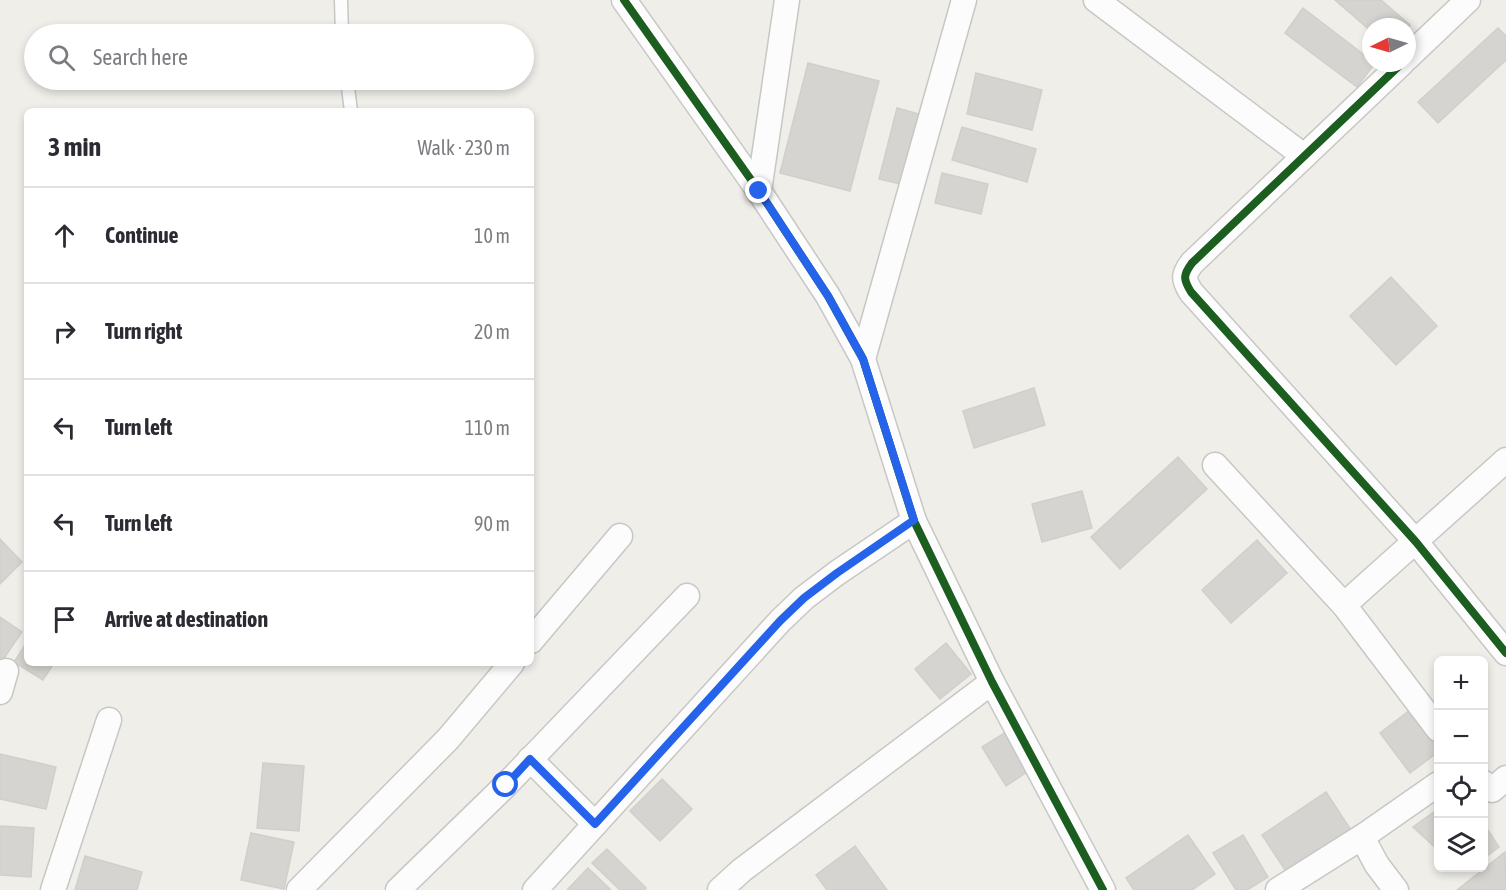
<!DOCTYPE html>
<meta charset="utf-8">
<style>
:root{--surface:#fff;--page:#f2f2f3;--text:#2b2b33;--muted:#7c7c81;--line:#e1e1e2}
body{margin:0;font-family:"Asap Condensed",sans-serif;background:var(--page);color:var(--text)}
.controls{position:absolute;right:18px;bottom:18px;display:grid;overflow:hidden;border-radius:9px;box-shadow:0 3px 9px #0003}
.controls button{width:54px;height:54px;display:grid;place-items:center;padding:0;border:0;border-bottom:2px solid var(--line);background:var(--surface);color:var(--text);font:30px sans-serif}
.compass{position:absolute;left:1362px;top:18px;width:54px;height:54px;border-radius:50%;background:var(--surface);box-shadow:0 3px 9px #0003;rotate:265deg}
.stop{position:absolute;width:18px;height:18px;margin:-14px;border:4px solid #2563eb;border-radius:50%;background:#fff}
.stop.end{background:#2563eb;border-color:#fff;box-shadow:0 2px 6px #0008}
.list{margin:0;padding:0;list-style:none}
h2{display:flex;justify-content:space-between;align-items:center;height:78px;margin:0;padding:0 24px;font-size:26px}
h2 small{font-size:20px;font-weight:400;color:var(--muted)}
.list li{display:grid;grid-template-columns:39px 1fr auto;gap:18px;align-items:center;box-sizing:border-box;height:96px;padding:0 24px;border-top:2px solid var(--line)}
.list b{display:block;font-size:22px;white-space:nowrap}
.list em{font-size:20px;font-style:normal;color:var(--muted)}
.icon{flex:none;width:33px;height:33px;fill:none;stroke:currentColor;stroke-width:2;stroke-linecap:round;stroke-linejoin:round}
.map{position:relative;flex:none;width:1506px;height:890px;overflow:hidden}
.search{position:absolute;background:var(--surface);box-shadow:0 3px 9px #0003;left:24px;top:24px;width:510px;height:66px;display:flex;align-items:center;gap:15px;box-sizing:border-box;padding:0 21px;border-radius:33px;color:var(--muted);font-size:22px}
.panel{position:absolute;background:var(--surface);box-shadow:0 3px 9px #0003;left:24px;top:108px;width:510px;height:558px;border-radius:9px}
.map>svg:first-child{display:block}
.building{fill:#d5d4d0;stroke:#d2cfca;stroke-width:1.5}
.lines{fill:none;stroke-linecap:round;stroke-linejoin:round}
.lane-casing{stroke:#c7c7c5;stroke-width:15}
.street-casing{stroke:#c7c7c5;stroke-width:27}
.lane{stroke:#fdfcfc;stroke-width:12}
.street{stroke:#fdfcfc;stroke-width:24}
.cycleway-casing{stroke:#fff;stroke-width:11}
.cycleway{stroke:#1b5e20;stroke-width:8}
.route{stroke:#2563eb;stroke-width:8}
</style>
<div class="map">
<svg width="1506" height="890" viewBox="0 0 1506 890">
<rect width="100%" height="100%" fill="#efeee9"/>
<g class="building">
<path d="M 1335,0 L 1381,0 L 1410,25 L 1407,28 L 1407,27 L 1371,27 L 1371,31 Z"/>
<path d="M 1303,8 L 1371,60 L 1371,63 L 1375,63 L 1357,87 L 1285,33 Z"/>
<path d="M 1498,28 L 1506,36 L 1506,60 L 1438,123 L 1418,102 Z"/>
<path d="M 808,63 L 879,81 L 850,191 L 780,173 Z"/>
<path d="M 976,73 L 1042,90 L 1032,130 L 967,114 Z"/>
<path d="M 897,108 L 926,116 L 909,186 L 879,179 Z"/>
<path d="M 962,127 L 1036,149 L 1027,182 L 952,160 Z"/>
<path d="M 942,173 L 988,184 L 981,214 L 935,203 Z"/>
<path d="M 1391,277 L 1437,326 L 1396,365 L 1350,316 Z"/>
<path d="M 1034,388 L 1045,425 L 974,448 L 963,411 Z"/>
<path d="M 1178,457 L 1207,489 L 1120,569 L 1091,537 Z"/>
<path d="M 1082,491 L 1092,528 L 1042,542 L 1032,504 Z"/>
<path d="M 0,539 L 22,562 L 0,584 Z"/>
<path d="M 1257,540 L 1287,573 L 1231,623 L 1202,590 Z"/>
<path d="M 0,617 L 22,632 L 0,664 Z"/>
<path d="M 27,642 L 27,663 L 54,663 L 43,680 L 14,662 Z"/>
<path d="M 946,643 L 971,674 L 940,699 L 915,669 Z"/>
<path d="M 1414,707 L 1438,740 L 1438,752 L 1410,773 L 1380,733 Z"/>
<path d="M 1006,732 L 1030,770 L 1006,786 L 982,747 Z"/>
<path d="M 0,754 L 56,767 L 46,809 L 0,799 Z"/>
<path d="M 263,763 L 304,766 L 299,831 L 257,828 Z"/>
<path d="M 662,779 L 692,809 L 660,841 L 630,811 Z"/>
<path d="M 1326,792 L 1351,830 L 1287,873 L 1262,835 Z"/>
<path d="M 1438,809 L 1438,850 L 1413,827 Z"/>
<path d="M 1484,824 L 1499,847 L 1484,858 Z"/>
<path d="M 0,826 L 34,828 L 31,877 L 0,875 Z"/>
<path d="M 251,833 L 294,842 L 284,889 L 241,880 Z"/>
<path d="M 1188,835 L 1215,874 L 1192,890 L 1134,890 L 1126,878 Z"/>
<path d="M 1243,835 L 1268,877 L 1247,890 L 1236,890 L 1213,853 Z"/>
<path d="M 855,846 L 887,890 L 827,890 L 816,875 Z"/>
<path d="M 607,849 L 646,888 L 644,890 L 620,890 L 592,863 Z"/>
<path d="M 1505,852 L 1506,890 L 1457,890 Z"/>
<path d="M 85,856 L 142,872 L 137,890 L 75,890 Z"/>
<path d="M 588,868 L 611,890 L 567,890 Z"/>
</g>
<g class="lines">
<defs>
<g id="lane">
<path d="M 341,0 L 342,34"/>
<path d="M 347,80 L 351,111"/>
</g>
<g id="street">
<path d="M 624,0 L 759,191 L 828,296 L 863,359 L 914,521 L 992,682 L 1103,890"/>
<path d="M 1096,0 L 1304,156"/>
<path d="M 1407,58 L 1468,0"/>
<path d="M 1402,63 L 1192,263 C 1183,275 1183,279 1191,292 L 1416,542 L 1506,653"/>
<path d="M 759,191 L 787,0"/>
<path d="M 863,359 L 964,0"/>
<path d="M 1215,465 L 1344,605 L 1438,729"/>
<path d="M 1344,605 L 1506,460"/>
<path d="M 531,641 L 620,536"/>
<path d="M 0,692 L 6,671"/>
<path d="M 530,759 L 595,824"/>
<path d="M 1484,783 L 1492,790 L 1506,778"/>
<path d="M 1362,837 L 1377,865 L 1396,890"/>
<path d="M 53,890 L 109,720"/>
<path d="M 299,890 L 448,739 L 512,663"/>
<path d="M 398,890 L 506,785 L 687,596"/>
<path d="M 535,890 L 780,621 L 804,598 L 837,573 L 914,521"/>
<path d="M 720,890 L 742,870 L 992,682"/>
<path d="M 1278,890 L 1362,837 L 1438,784"/>
</g>
</defs>
<use href="#lane" class="lane-casing"/>
<use href="#street" class="street-casing"/>
<use href="#lane" class="lane"/>
<use href="#street" class="street"/>
<defs>
<g id="cycleway">
<path d="M 624,0 L 759,191 L 828,296 L 863,359 L 914,521 L 992,682 L 1103,890"/>
<path d="M 1402,63 L 1192,263 C 1183,275 1183,279 1191,292 L 1416,542 L 1506,653"/>
</g>
</defs>
<use href="#cycleway" class="cycleway-casing"/>
<use href="#cycleway" class="cycleway"/>
</g>
<g class="lines">
<path class="route" d="M 506,785 L 530,759 L 595,824 L 780,621 L 804,598 L 837,573 L 914,520 L 863,359 L 828,296 L 759,191"/>
</g>
</svg>
<div class="controls">
<button>+</button>
<button>−</button>
<button><svg class="icon" aria-label="locate" viewBox="0 0 24 24"><circle cx="12" cy="12" r="6"/><path d="M12 2v4M12 18v4M2 12h4M18 12h4"/></svg></button>
<button><svg class="icon" aria-label="layers" viewBox="0 0 24 24"><path d="M12 4l9 5-9 5-9-5zM3 14l9 5 9-5"/></svg></button>
</div>
<svg class="compass" viewBox="-18 -18 36 36"><path d="M0-13l5 13h-10z" fill="#e53935"/><path d="M0 13l5-13h-10z" fill="#7c7c81"/></svg>
<div class="stop" style="left:506px;top:785px"></div>
<div class="stop end" style="left:759px;top:191px"></div>
<div class="search"><svg class="icon" aria-label="search" viewBox="0 0 24 24"><circle cx="10" cy="10" r="6"/><path d="M15 15l6 6"/></svg>Search here</div>
<section class="panel">
<h2>3 min<small>Walk · 230 m</small></h2>
<ul class="list">
<li><svg class="icon" aria-label="ahead" viewBox="0 0 24 24"><path d="M12 20V5M6 11l6-6 6 6"/></svg><div><b>Continue</b></div><em>10 m</em></li>
<li><svg class="icon" aria-label="right" viewBox="0 0 24 24"><path d="M7 20v-9h11M14 6l5 5-5 5"/></svg><div><b>Turn right</b></div><em>20 m</em></li>
<li><svg class="icon" aria-label="left" viewBox="0 0 24 24"><path d="M17 20v-9H6M10 6l-5 5 5 5"/></svg><div><b>Turn left</b></div><em>110 m</em></li>
<li><svg class="icon" aria-label="left" viewBox="0 0 24 24"><path d="M17 20v-9H6M10 6l-5 5 5 5"/></svg><div><b>Turn left</b></div><em>90 m</em></li>
<li><svg class="icon" aria-label="arrive" viewBox="0 0 24 24"><path d="M6 21V4h12l-3 4 3 4H6"/></svg><div><b>Arrive at destination</b></div></li>
</ul>
</section>
</div>
